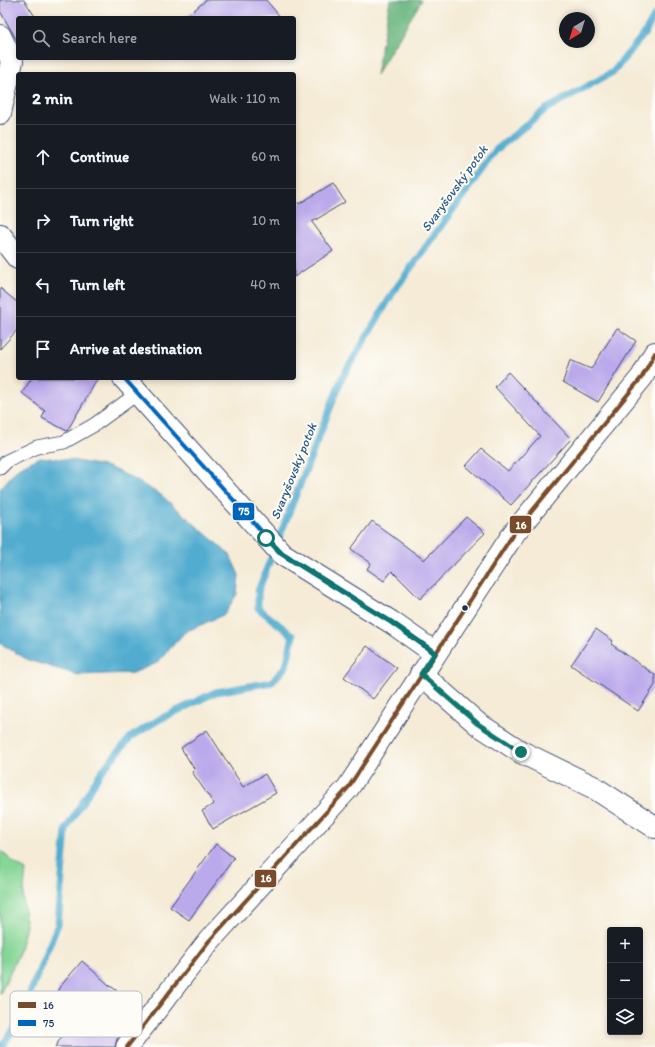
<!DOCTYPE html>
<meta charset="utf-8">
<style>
:root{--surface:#171b24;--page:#20242c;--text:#f1f3f6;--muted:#9ea1a6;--line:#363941}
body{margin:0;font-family:Itim,sans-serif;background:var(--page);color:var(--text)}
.controls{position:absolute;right:12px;bottom:12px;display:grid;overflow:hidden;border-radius:4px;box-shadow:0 2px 6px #0003}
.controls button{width:36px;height:36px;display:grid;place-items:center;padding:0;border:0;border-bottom:1px solid var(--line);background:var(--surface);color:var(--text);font:20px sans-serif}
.compass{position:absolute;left:559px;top:12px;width:36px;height:36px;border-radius:50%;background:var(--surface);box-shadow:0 2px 6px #0003;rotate:218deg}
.stop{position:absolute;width:12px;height:12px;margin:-9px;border:3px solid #0f766e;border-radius:50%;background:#fff}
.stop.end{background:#0f766e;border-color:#fff;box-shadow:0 1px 4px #0008}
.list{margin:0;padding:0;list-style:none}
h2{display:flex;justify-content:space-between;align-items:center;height:52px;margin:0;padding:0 16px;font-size:17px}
h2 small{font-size:13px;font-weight:400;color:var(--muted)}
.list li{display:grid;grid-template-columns:26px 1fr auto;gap:12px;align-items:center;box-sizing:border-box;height:64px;padding:0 16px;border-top:1px solid var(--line)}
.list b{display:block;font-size:15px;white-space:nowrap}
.list em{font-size:13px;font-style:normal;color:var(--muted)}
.icon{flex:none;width:22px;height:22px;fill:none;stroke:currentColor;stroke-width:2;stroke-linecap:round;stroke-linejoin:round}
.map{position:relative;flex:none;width:655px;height:1047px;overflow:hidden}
.search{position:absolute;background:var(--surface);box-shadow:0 2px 6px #0003;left:16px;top:16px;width:280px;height:44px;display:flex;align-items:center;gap:10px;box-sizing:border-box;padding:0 14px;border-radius:4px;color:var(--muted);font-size:15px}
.panel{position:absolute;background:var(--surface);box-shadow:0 2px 6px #0003;left:16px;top:72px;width:280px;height:308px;border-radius:4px}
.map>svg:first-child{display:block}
.green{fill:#86d696;stroke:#50827a}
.forest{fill:#6cb77f;stroke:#44736e}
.water{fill:#51accf;stroke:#366e96}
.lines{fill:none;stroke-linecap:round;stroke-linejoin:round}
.stream{stroke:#51accf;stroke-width:7}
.building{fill:#bbaaeb}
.service-casing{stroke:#3c4b70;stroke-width:15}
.minor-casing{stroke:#3c4b70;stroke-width:24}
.tertiary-casing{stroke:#3c4b70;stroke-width:24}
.service{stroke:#fff;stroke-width:13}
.minor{stroke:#fff;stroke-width:22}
.tertiary{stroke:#fff;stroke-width:22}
.bus-1-casing{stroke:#fdfcf7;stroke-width:7}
.bus-2-casing{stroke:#fdfcf7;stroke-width:7}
.bus-1{stroke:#7a4b2a;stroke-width:4}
.bus-2{stroke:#0065bd;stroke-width:4}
.route{stroke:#0f766e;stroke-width:5}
.bus-dot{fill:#1b2f5e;stroke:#fdfcf7;stroke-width:1.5}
.labels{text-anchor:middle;stroke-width:4;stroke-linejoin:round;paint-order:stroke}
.water-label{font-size:13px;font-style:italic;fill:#2e5b86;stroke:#fdfcf7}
.key{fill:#fdfcf7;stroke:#b9bec9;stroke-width:1}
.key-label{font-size:11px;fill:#1b2f5e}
.line-badge{stroke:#fdfcf7;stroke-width:1.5}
.badge-label{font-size:11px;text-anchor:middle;font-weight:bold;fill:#fff}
</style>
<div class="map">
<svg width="655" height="1047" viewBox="0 0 655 1047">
<rect width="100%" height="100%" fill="#fdfcf7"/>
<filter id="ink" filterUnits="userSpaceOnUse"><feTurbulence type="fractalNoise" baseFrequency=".025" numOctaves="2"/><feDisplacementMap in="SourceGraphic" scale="8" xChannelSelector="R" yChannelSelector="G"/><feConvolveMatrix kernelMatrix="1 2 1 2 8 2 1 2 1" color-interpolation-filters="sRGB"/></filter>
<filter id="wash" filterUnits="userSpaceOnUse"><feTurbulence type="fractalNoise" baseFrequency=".012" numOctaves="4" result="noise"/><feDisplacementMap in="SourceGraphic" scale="16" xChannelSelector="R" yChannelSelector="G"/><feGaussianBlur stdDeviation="0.9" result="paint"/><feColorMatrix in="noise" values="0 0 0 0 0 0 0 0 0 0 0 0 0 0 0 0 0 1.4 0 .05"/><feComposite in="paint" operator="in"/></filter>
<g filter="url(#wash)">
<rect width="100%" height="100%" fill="#f5ebd6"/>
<path class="green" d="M 0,850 L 13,862 L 26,870 L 23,899 L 26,926 L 19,953 L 0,994 Z"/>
<path class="forest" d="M 390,0 L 422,0 L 376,75 Z"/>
<path class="water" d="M 40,457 L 72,460 L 108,467 L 128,476 L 161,495 L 230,555 L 239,575 L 237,594 L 225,614 L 185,632 L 157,663 L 133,673 L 78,675 L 28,660 L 0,643 L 0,489 L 18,468 Z"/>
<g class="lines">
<path class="stream" d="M 1,1047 L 17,1025 L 58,924 L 66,829 L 101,772 L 131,737 L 160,719 L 216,692 L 272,682 L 286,666 L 293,636 L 258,608 L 258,591 L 342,378 L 394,291 L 496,150 L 546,109 L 613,72 L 644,34 L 655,15"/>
</g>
<g id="blocks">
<g class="building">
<path d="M 0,0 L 24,0 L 36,18 L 18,18 L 18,42 L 0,11 Z"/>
<path d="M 206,0 L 266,0 L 281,18 L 185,18 Z"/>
<path d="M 333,183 L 345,202 L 312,222 L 333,251 L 294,277 L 294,196 L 299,204 Z"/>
<path d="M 0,288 L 18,303 L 18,329 L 0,349 Z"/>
<path d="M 617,328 L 636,341 L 598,402 L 563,382 L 570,360 L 591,369 Z"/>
<path d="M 508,372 L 571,439 L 511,505 L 466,466 L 481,449 L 508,471 L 540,436 L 495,387 Z"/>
<path d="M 32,378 L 98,378 L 67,431 L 42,418 L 45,411 L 22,393 Z"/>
<path d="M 466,517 L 485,533 L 420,599 L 392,571 L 384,581 L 367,569 L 371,563 L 351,549 L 372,521 L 424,560 Z"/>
<path d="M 596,629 L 613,641 L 611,644 L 655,675 L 655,685 L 638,711 L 571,665 Z"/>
<path d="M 367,646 L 397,668 L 373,699 L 344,677 Z"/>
<path d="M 207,730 L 243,787 L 265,774 L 276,793 L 213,829 L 202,811 L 214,804 L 192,772 L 195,770 L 181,748 Z"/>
<path d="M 216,844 L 234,858 L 189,920 L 170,907 Z"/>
<path d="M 82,961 L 109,985 L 141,1008 L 117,1039 L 115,1047 L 55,1047 L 62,1036 L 45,1027 L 59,988 Z"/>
</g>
</g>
</g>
<g filter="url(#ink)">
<use href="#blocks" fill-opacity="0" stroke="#3c4b70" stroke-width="1"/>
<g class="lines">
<defs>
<path id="service" d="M 0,468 L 7,461 L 37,447 L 64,442 L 94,425 L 138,393"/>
<g id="minor">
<path d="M 0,36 L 12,61 L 0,113"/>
<path d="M 0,235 L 18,258"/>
<path d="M 124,378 L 282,554 L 391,622 L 435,653"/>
</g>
<g id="tertiary">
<path d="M 421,674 L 478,724 L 521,752 L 593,787 L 655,827"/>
<path d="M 127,1047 L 209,941 L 348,788 L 514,533 L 642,377 L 655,353"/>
</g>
</defs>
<use href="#service" class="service-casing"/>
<use href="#minor" class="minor-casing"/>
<use href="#tertiary" class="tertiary-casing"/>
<use href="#service" class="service"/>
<use href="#minor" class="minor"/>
<use href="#tertiary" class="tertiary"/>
<defs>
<path id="bus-1" d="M 127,1047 L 209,941 L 348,788 L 514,533 L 642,377 L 655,353"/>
<path id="bus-2" d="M 124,378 L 282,554 L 391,622 L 435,653"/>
</defs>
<use href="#bus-1" class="bus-1-casing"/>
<use href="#bus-2" class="bus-2-casing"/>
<use href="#bus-1" class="bus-1"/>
<use href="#bus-2" class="bus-2"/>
</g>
</g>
<g class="lines" filter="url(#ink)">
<path class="route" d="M 266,538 L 282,554 L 391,622 L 435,653 L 421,674 L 478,724 L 521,752"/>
</g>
<circle class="bus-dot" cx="465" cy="608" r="3.5"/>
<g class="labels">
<g class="water-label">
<text transform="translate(454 188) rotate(-54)" y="5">Svaryšovský potok</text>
<text transform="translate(293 471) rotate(-68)" y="5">Svaryšovský potok</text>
</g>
</g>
<rect x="10" y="991" width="132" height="46" rx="6" class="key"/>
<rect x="18" y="1002" width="18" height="6" fill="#7a4b2a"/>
<rect x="18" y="1020" width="18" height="6" fill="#0065bd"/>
<g class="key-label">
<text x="43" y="1009">16</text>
<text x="43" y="1027">75</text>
</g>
<g class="line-badge">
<rect x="232" y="502" width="23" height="19" rx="4" fill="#0065bd"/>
<rect x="509" y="515" width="23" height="19" rx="4" fill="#7a4b2a"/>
<rect x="254" y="869" width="23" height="19" rx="4" fill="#7a4b2a"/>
</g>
<g class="badge-label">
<text x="244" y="515">75</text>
<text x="521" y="529">16</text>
<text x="266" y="882">16</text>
</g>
</svg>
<div class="controls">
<button>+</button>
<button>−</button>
<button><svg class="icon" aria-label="layers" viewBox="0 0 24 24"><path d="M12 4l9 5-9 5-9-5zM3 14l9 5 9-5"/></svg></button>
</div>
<svg class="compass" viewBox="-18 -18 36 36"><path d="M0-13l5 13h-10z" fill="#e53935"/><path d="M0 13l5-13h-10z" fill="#9ea1a6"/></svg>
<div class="stop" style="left:266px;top:538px"></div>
<div class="stop end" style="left:521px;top:752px"></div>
<div class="search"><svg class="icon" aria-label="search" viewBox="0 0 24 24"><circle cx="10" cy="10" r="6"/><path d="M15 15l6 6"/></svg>Search here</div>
<section class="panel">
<h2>2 min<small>Walk · 110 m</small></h2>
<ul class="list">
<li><svg class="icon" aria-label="ahead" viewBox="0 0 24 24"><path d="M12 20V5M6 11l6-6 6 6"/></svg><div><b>Continue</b></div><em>60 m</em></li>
<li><svg class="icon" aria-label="right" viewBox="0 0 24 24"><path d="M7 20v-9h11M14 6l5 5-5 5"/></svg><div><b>Turn right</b></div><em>10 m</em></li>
<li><svg class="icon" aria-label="left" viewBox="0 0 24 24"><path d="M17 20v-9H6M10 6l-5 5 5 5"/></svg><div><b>Turn left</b></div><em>40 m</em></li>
<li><svg class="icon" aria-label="arrive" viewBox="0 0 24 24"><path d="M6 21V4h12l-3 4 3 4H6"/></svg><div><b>Arrive at destination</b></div></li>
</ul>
</section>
</div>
